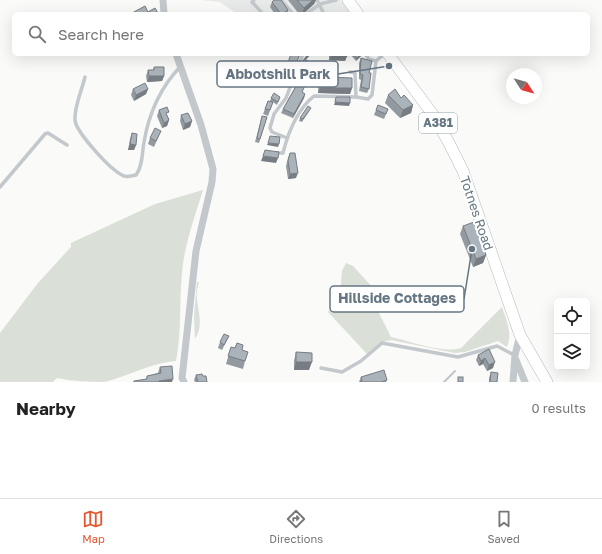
<!DOCTYPE html>
<style>
:root{--surface:#fff;--page:#f2f2f2;--text:#222;--muted:#767676;--line:#e0e0e0;--accent:#e4572e}
body{margin:0;font-family:"Golos Text",sans-serif;background:var(--page);color:var(--text)}
.controls{position:absolute;right:12px;bottom:12px;display:grid;overflow:hidden;border-radius:6px;box-shadow:0 4px 16px #0002}
.controls button{width:36px;height:36px;display:grid;place-items:center;padding:0;border:0;border-bottom:1px solid var(--line);background:var(--surface);color:var(--text);font:20px sans-serif}
.compass{position:absolute;left:506px;top:68px;width:36px;height:36px;border-radius:50%;background:var(--surface);box-shadow:0 4px 16px #0002;rotate:126deg}
.list{margin:0;padding:0;list-style:none}
h2{display:flex;justify-content:space-between;align-items:center;height:52px;margin:0;padding:0 16px;font-size:17px}
h2 small{font-size:13px;font-weight:400;color:var(--muted)}
.icon{flex:none;width:22px;height:22px;fill:none;stroke:currentColor;stroke-width:2;stroke-linecap:round;stroke-linejoin:round}
.map{position:relative;flex:none;width:602px;height:382px;overflow:hidden}
.search{position:absolute;background:var(--surface);box-shadow:0 4px 16px #0002;left:12px;right:12px;top:12px;height:44px;display:flex;align-items:center;gap:10px;box-sizing:border-box;padding:0 14px;border-radius:6px;color:var(--muted);font-size:15px}
.sheet{height:116px;background:var(--surface)}
nav{display:flex;justify-content:space-around;align-items:center;box-sizing:border-box;height:56px;border-top:1px solid var(--line);background:var(--surface);font-size:11px;color:var(--muted)}
nav a{display:grid;justify-items:center;gap:2px}
nav .on{color:var(--accent)}
.map>svg:first-child{display:block}
.built{fill:#e8e9e9}
.green{fill:#dadfd7}
.lines{fill:none;stroke-linecap:round;stroke-linejoin:round}
.stream{stroke:#bbc7cb;stroke-width:2}
.primary-casing{stroke:#b5babe;stroke-width:12}
.service{stroke:#c3c8cc;stroke-width:3.5}
.minor{stroke:#c3c8cc;stroke-width:7}
.primary{stroke:#fff;stroke-width:11}
.wall{fill:#929a9f}
.shaded-wall{fill:#777d82}
.building{fill:#aab3b9;stroke:#777d82}
.labels{text-anchor:middle;stroke-width:4;stroke-linejoin:round;paint-order:stroke}
.shield{fill:#fff;stroke:#939fa8;stroke-width:1}
.shield-label{font-size:12px;font-weight:bold;fill:#657683}
.street-label{font-size:13px;fill:#657683;stroke:#fff}
.leader{fill:none;stroke:#657683;stroke-width:1.5}
.callout-dot{fill:#657683;stroke:#fff;stroke-width:1.5}
.callout{fill:#fff;stroke:#657683;stroke-width:1.5}
.callout-label{font-size:14px;text-anchor:middle;font-weight:bold;fill:#657683}
</style>
<div class="map">
<svg width="602" height="382" viewBox="0 0 602 382">
<rect width="100%" height="100%" fill="#fafaf8"/>
<path class="built" d="M 200,0 L 341,0 L 351,14 L 237,14 L 220,2 Z"/>
<g class="green">
<path d="M 203,190 C 195,216 184,246 182,273 C 179,302 182,332 176,361 C 150,363 129,376 104,382 C 89,382 72,381 57,378 L 53,382 L 0,382 L 0,333 L 38,283 L 71,247 L 71,243 L 155,204 Z"/>
<path d="M 346,263 L 353,266 L 387,303 L 380,309 L 379,313 L 391,337 C 410,341 443,354 461,348 L 502,307 C 506,320 513,333 507,347 L 498,341 L 465,352 L 455,353 L 391,340 L 383,342 L 367,354 L 328,312 L 340,297 L 342,271 Z"/>
<path d="M 197,282 L 199,282 C 198,287 196,293 197,298 C 198,313 204,325 195,339 L 194,316 Z"/>
</g>
<g class="lines">
<path class="stream" d="M 444,382 L 455,371"/>
<defs>
<g id="primary">
<path d="M 348,0 L 358,14"/>
<path d="M 388,54 L 434,116 L 450,145 L 463,171 L 520,335 L 547,382"/>
</g>
</defs>
<use href="#primary" class="primary-casing"/>
<g class="service">
<path d="M 254,0 L 252,2 L 263,14"/>
<path d="M 281,0 L 293,14"/>
<path d="M 317,0 L 324,14"/>
<path d="M 306,14 L 320,4 L 336,0"/>
<path d="M 337,14 L 339,14"/>
<path d="M 365,54 L 369,59 L 376,61"/>
<path d="M 350,72 L 355,73 L 356,97"/>
<path d="M 85,77 C 82,90 74,107 75,120 C 76,132 111,171 124,176 C 127,177 132,176 136,175 C 143,166 142,152 144,142 C 149,113 160,88 180,67"/>
<path d="M 287,138 L 272,132 L 270,128 L 274,114 L 286,98 L 303,54"/>
<path d="M 274,153 L 283,153 C 288,133 298,109 314,96 L 356,97 L 368,99 L 372,95 L 376,61 L 384,54"/>
<path d="M 0,187 L 45,134 L 48,133 L 67,145"/>
<path d="M 321,368 L 342,372 L 361,361 L 382,343 L 458,357 L 497,346 L 514,355"/>
</g>
<g class="minor">
<path d="M 163,0 L 164,14"/>
<path d="M 176,54 L 201,125 L 213,169 L 212,182 L 196,251 L 182,378 L 184,382"/>
<path d="M 516,360 L 525,382"/>
<path d="M 513,382 L 515,355 L 520,335"/>
</g>
<use href="#primary" class="primary"/>
</g>
<g class="wall">
<path d="M 288,0 L 316,0 L 314,4 L 303,14 L 299,14 Z"/>
<path d="M 272,2 L 287,14 L 275,14 L 270,7 Z"/>
<path d="M 291,54 L 300,54 L 288,83 L 283,81 L 286,74 L 284,73 Z"/>
<path d="M 329,54 L 347,54 L 347,56 L 345,61 L 329,60 Z"/>
<path d="M 350,54 L 363,54 L 356,61 Z"/>
<path d="M 305,57 L 306,60 L 318,71 L 313,76 L 309,76 L 302,92 L 305,94 L 304,98 L 293,118 L 281,113 L 283,109 L 295,87 L 294,86 Z"/>
<path d="M 361,58 L 369,73 L 369,89 L 367,93 L 359,91 L 361,80 L 359,79 L 359,63 Z"/>
<path d="M 321,66 L 328,77 L 352,88 L 350,94 L 318,93 L 319,72 Z"/>
<path d="M 154,67 L 164,76 L 162,81 L 147,82 L 146,76 L 148,70 L 153,70 Z"/>
<path d="M 133,89 L 148,89 L 146,94 L 134,101 L 131,95 Z"/>
<path d="M 388,95 L 401,98 L 413,105 L 411,113 L 400,118 L 385,103 Z"/>
<path d="M 280,97 L 277,105 L 273,102 L 268,116 L 263,114 L 268,101 L 273,102 L 270,101 L 271,98 Z"/>
<path d="M 378,105 L 388,109 L 384,119 L 374,115 Z"/>
<path d="M 159,110 L 168,117 L 169,120 L 167,126 L 162,128 L 157,116 Z"/>
<path d="M 310,110 L 302,122 L 299,121 L 300,118 Z"/>
<path d="M 181,115 L 192,121 L 190,127 L 183,130 L 180,121 Z"/>
<path d="M 262,116 L 267,117 L 259,143 L 255,142 Z"/>
<path d="M 161,131 L 154,147 L 148,144 L 150,138 Z"/>
<path d="M 132,133 L 136,145 L 134,150 L 128,150 L 130,139 Z"/>
<path d="M 290,153 L 296,178 L 288,179 L 286,166 L 288,158 Z"/>
<path d="M 463,226 L 486,255 L 483,263 L 473,267 L 460,234 Z"/>
<path d="M 229,336 L 222,350 L 218,348 L 220,342 Z"/>
<path d="M 237,343 L 242,350 L 245,361 L 243,369 L 226,364 L 231,347 L 235,348 Z"/>
<path d="M 489,349 L 493,368 L 487,371 L 483,364 L 479,366 L 476,360 L 478,355 Z"/>
<path d="M 296,352 L 309,370 L 294,370 L 294,361 Z"/>
<path d="M 160,367 L 172,382 L 133,382 L 134,381 L 146,379 L 147,376 L 158,373 Z"/>
<path d="M 491,372 L 497,382 L 489,382 L 489,378 Z"/>
<path d="M 196,375 L 203,376 L 207,382 L 195,382 L 194,380 Z"/>
<path d="M 361,377 L 387,380 L 386,382 L 359,382 Z"/>
</g>
<g class="shaded-wall">
<path d="M 313,0 L 316,0 L 314,4 L 303,14 L 302,14 L 304,8 Z"/>
<path d="M 288,10 L 287,14 L 282,14 Z"/>
<path d="M 309,54 L 311,54 L 304,62 L 305,57 Z"/>
<path d="M 361,54 L 363,54 L 356,61 L 357,58 Z"/>
<path d="M 331,56 L 347,56 L 345,61 L 329,60 Z"/>
<path d="M 320,67 L 318,71 L 313,76 L 309,76 L 300,96 L 311,72 Z"/>
<path d="M 149,76 L 164,76 L 162,81 L 147,82 Z"/>
<path d="M 320,88 L 352,88 L 350,94 L 318,93 Z"/>
<path d="M 148,89 L 146,94 L 134,101 L 136,95 Z"/>
<path d="M 305,94 L 304,98 L 293,118 L 294,114 Z"/>
<path d="M 335,102 L 350,103 L 349,106 L 334,105 Z"/>
<path d="M 413,105 L 411,113 L 400,118 L 403,110 Z"/>
<path d="M 169,120 L 167,126 L 162,128 L 164,123 Z"/>
<path d="M 192,121 L 190,127 L 183,130 L 185,124 Z"/>
<path d="M 268,143 L 279,144 L 278,147 L 267,145 Z"/>
<path d="M 130,144 L 136,145 L 134,150 L 128,150 Z"/>
<path d="M 263,156 L 278,158 L 276,163 L 261,161 Z"/>
<path d="M 298,173 L 296,178 L 288,179 L 290,174 Z"/>
<path d="M 486,255 L 483,263 L 473,267 L 476,259 Z"/>
<path d="M 485,358 L 483,364 L 479,366 L 481,361 Z"/>
<path d="M 296,362 L 312,362 L 309,370 L 294,370 Z"/>
<path d="M 495,362 L 493,368 L 487,371 L 489,365 Z"/>
<path d="M 173,379 L 172,382 L 159,382 L 159,381 Z"/>
</g>
<g class="building">
<path d="M 274,0 L 281,0 L 288,10 L 282,14 L 281,14 L 272,2 Z"/>
<path d="M 297,0 L 313,0 L 304,8 Z"/>
<path d="M 145,6 L 148,12 L 155,8 L 158,13 L 157,14 L 133,14 L 132,13 Z"/>
<path d="M 291,54 L 300,54 L 290,79 L 285,76 L 288,69 L 286,68 Z"/>
<rect x="331" y="54" width="16" height="2"/>
<path d="M 353,54 L 361,54 L 357,58 Z"/>
<path d="M 361,58 L 372,61 L 369,73 L 371,73 L 369,89 L 361,87 L 363,75 L 360,74 Z"/>
<path d="M 304,59 L 320,67 L 314,72 L 311,72 L 302,92 L 305,94 L 294,114 L 283,109 L 298,83 L 296,82 Z"/>
<path d="M 321,66 L 328,70 L 328,77 L 352,78 L 352,88 L 320,88 Z"/>
<path d="M 154,67 L 164,67 L 164,76 L 149,76 L 148,70 L 154,70 Z"/>
<path d="M 145,83 L 148,89 L 136,95 L 133,89 Z"/>
<path d="M 395,89 L 401,98 L 404,95 L 413,105 L 403,110 L 388,95 Z"/>
<path d="M 274,93 L 280,97 L 278,102 L 271,98 Z"/>
<path d="M 336,97 L 350,97 L 350,103 L 335,102 Z"/>
<path d="M 268,101 L 273,102 L 270,110 L 265,109 Z"/>
<path d="M 378,105 L 388,109 L 386,114 L 376,110 Z"/>
<path d="M 308,106 L 311,108 L 303,119 L 300,118 Z"/>
<path d="M 167,107 L 169,112 L 166,113 L 169,120 L 164,123 L 159,110 Z"/>
<path d="M 188,113 L 192,121 L 185,124 L 181,115 Z"/>
<path d="M 262,116 L 267,117 L 260,139 L 257,138 Z"/>
<path d="M 155,128 L 161,131 L 156,141 L 150,138 Z"/>
<path d="M 132,133 L 137,134 L 136,145 L 130,144 Z"/>
<path d="M 270,136 L 280,137 L 279,144 L 268,143 Z"/>
<path d="M 265,150 L 279,152 L 278,158 L 263,156 Z"/>
<path d="M 290,153 L 295,153 L 298,173 L 290,174 L 288,161 Z"/>
<path d="M 474,222 L 486,255 L 476,259 L 463,226 Z"/>
<path d="M 224,334 L 229,336 L 224,345 L 220,342 Z"/>
<path d="M 237,343 L 243,345 L 242,350 L 248,352 L 245,361 L 228,356 L 231,347 L 235,348 Z"/>
<path d="M 489,349 L 495,362 L 489,365 L 485,358 L 481,361 L 478,355 Z"/>
<path d="M 296,352 L 312,353 L 312,362 L 296,362 Z"/>
<path d="M 172,366 L 173,379 L 159,381 L 159,382 L 134,382 L 134,381 L 147,379 L 147,376 L 161,373 L 160,367 Z"/>
<path d="M 384,370 L 387,380 L 381,382 L 360,382 L 362,381 L 361,377 Z"/>
<path d="M 491,372 L 498,373 L 497,382 L 490,382 Z"/>
<path d="M 202,374 L 203,376 L 206,376 L 207,382 L 198,382 L 196,375 Z"/>
<rect x="458" y="377" width="5" height="5"/>
</g>
<g class="labels">
<rect class="shield" x="419" y="113" width="38" height="20" rx="3"/>
<g class="shield-label">
<text x="438" y="127">A381</text>
</g>
<g class="street-label">
<text transform="translate(477 213) rotate(71)" y="5">Totnes Road</text>
</g>
</g>
<path class="leader" d="M389 66L338 74M472 249L464 299"/>
<g class="callout-dot">
<circle cx="389" cy="66" r="4"/>
<circle cx="472" cy="249" r="4"/>
</g>
<g class="callout">
<rect x="217" y="61" width="121" height="26" rx="4"/>
<rect x="330" y="286" width="134" height="26" rx="4"/>
</g>
<g class="callout-label">
<text x="278" y="79">Abbotshill Park</text>
<text x="397" y="303">Hillside Cottages</text>
</g>
</svg>
<div class="controls">
<button><svg class="icon" aria-label="locate" viewBox="0 0 24 24"><circle cx="12" cy="12" r="6"/><path d="M12 2v4M12 18v4M2 12h4M18 12h4"/></svg></button>
<button><svg class="icon" aria-label="layers" viewBox="0 0 24 24"><path d="M12 4l9 5-9 5-9-5zM3 14l9 5 9-5"/></svg></button>
</div>
<svg class="compass" viewBox="-18 -18 36 36"><path d="M0-13l5 13h-10z" fill="#e53935"/><path d="M0 13l5-13h-10z" fill="#767676"/></svg>
<div class="search"><svg class="icon" aria-label="search" viewBox="0 0 24 24"><circle cx="10" cy="10" r="6"/><path d="M15 15l6 6"/></svg>Search here</div>
</div>
<section class="sheet">
<h2>Nearby<small>0 results</small></h2>
<ul class="list">
</ul>
</section>
<nav>
<a class="on"><svg class="icon" aria-label="map" viewBox="0 0 24 24"><path d="M3 6l6-2 6 2 6-2v14l-6 2-6-2-6 2zM9 4v14M15 6v14"/></svg>Map</a>
<a><svg class="icon" aria-label="directions" viewBox="0 0 24 24"><path d="M12 3l9 9-9 9-9-9zM9 14v-3h6M13 9l2 2-2 2"/></svg>Directions</a>
<a><svg class="icon" aria-label="saved" viewBox="0 0 24 24"><path d="M7 4h10v16l-5-4-5 4z"/></svg>Saved</a>
</nav>
